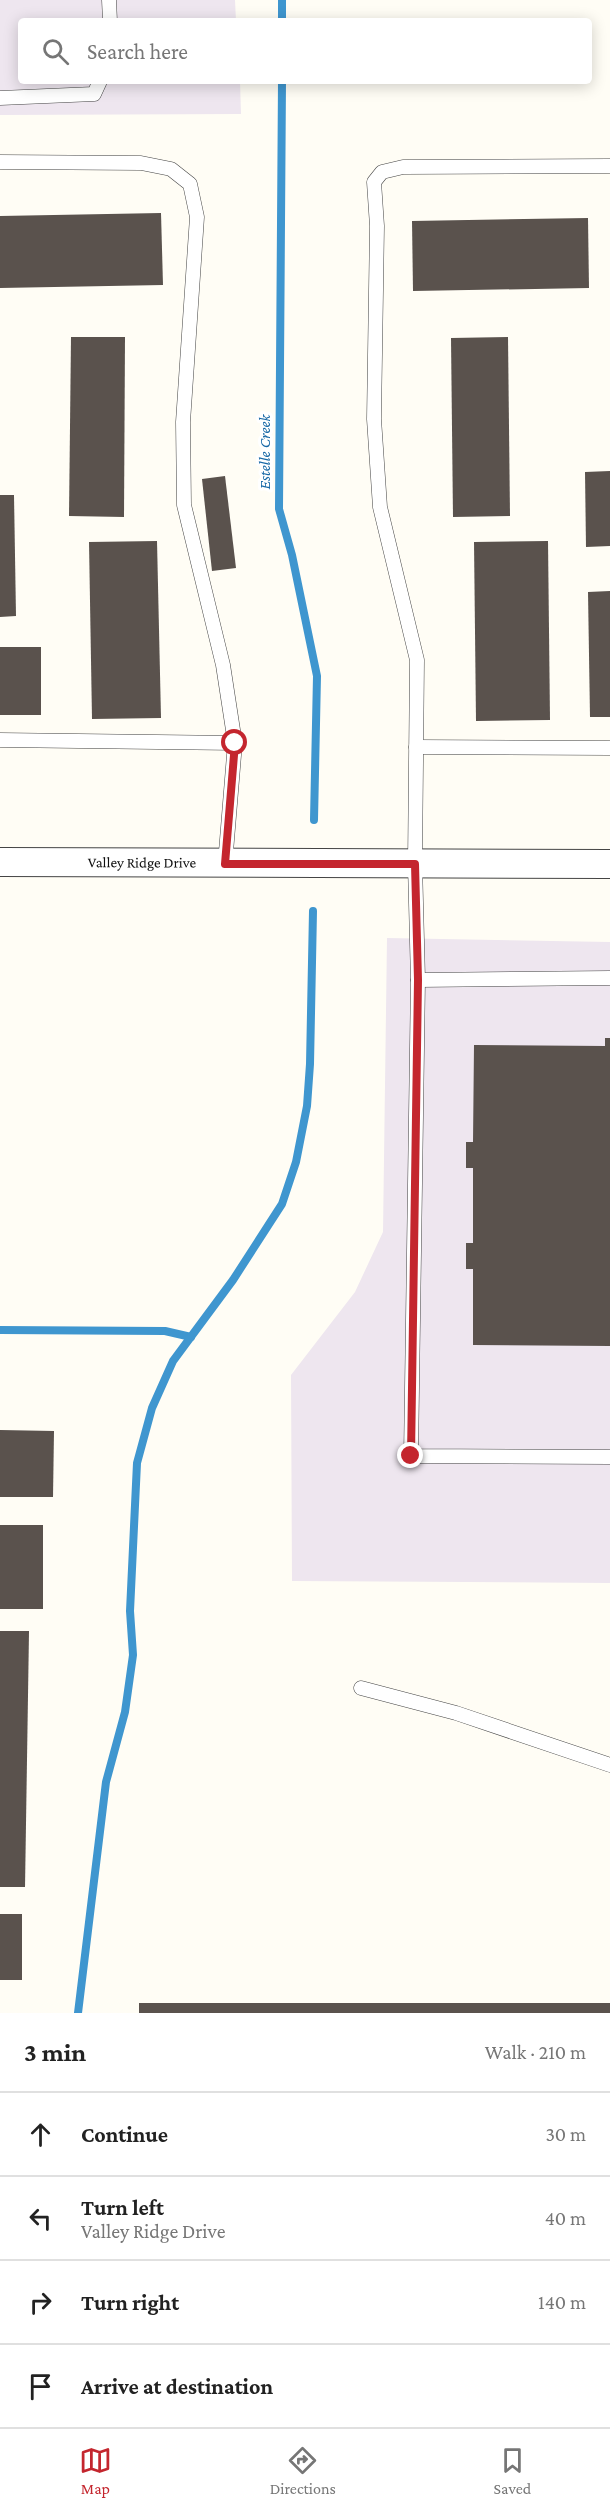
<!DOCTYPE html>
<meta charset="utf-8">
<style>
:root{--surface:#fff;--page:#f2f2f2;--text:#222;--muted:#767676;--line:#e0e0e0;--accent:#c4262e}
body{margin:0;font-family:"Crimson Pro",serif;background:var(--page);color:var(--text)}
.stop{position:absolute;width:18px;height:18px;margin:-14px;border:4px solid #c4262e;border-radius:50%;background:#fff}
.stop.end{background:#c4262e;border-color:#fff;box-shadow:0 2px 6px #0008}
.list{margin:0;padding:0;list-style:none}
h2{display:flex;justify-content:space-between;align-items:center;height:78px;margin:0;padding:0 24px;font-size:26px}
h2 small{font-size:20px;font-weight:400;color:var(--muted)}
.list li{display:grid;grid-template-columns:39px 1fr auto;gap:18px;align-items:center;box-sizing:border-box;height:84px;padding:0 24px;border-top:2px solid var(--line)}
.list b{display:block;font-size:22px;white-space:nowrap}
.list p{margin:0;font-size:20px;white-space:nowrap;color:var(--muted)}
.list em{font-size:20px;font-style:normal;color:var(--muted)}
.icon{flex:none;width:33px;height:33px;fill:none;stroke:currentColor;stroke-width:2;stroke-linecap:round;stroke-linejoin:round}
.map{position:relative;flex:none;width:610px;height:2013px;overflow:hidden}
.search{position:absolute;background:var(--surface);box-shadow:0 3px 15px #0003;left:18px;right:18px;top:18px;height:66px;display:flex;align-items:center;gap:15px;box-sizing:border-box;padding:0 21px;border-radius:6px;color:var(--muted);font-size:22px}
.sheet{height:414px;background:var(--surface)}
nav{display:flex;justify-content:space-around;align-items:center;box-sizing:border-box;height:84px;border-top:2px solid var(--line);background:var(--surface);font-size:16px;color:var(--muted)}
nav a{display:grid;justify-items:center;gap:3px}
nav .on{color:var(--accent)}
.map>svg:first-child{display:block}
.industrial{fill:#eee6ef}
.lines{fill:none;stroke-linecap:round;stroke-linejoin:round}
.stream{stroke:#3f96cf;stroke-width:8}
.building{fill:#5a524d}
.service-casing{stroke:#444;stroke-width:15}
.minor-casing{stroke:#444;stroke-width:30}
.service{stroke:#fff;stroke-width:14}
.minor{stroke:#fff;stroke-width:28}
.route{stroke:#c4262e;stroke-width:8}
.labels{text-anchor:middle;stroke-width:6;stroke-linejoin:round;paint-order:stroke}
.street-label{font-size:15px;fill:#111;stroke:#fff}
.water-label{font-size:16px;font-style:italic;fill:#1768a6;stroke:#fff}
</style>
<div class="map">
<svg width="610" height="2013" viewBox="0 0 610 2013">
<rect width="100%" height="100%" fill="#fffdf5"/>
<g class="industrial">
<path d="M 0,0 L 235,0 L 236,21 L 21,21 L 21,81 L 240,81 L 241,114 L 0,115 Z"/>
<path d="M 387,938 L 610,942 L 610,1583 L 292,1581 L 291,1375 L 355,1292 L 383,1232 Z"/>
</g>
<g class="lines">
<g class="stream">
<path d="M 282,21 L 282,0"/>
<path d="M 282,81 L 279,509 L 292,555 L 317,676 L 314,820"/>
<path d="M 0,1330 L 165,1331 L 191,1337"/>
<path d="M 78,2013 L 106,1782 L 125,1712 L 133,1655 L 130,1611 L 137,1463 L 152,1408 L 173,1361 L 233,1280 L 282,1204 L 296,1162 L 307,1106 L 310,1064 L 313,911"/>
</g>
</g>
<g class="building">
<path d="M 161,213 L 163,285 L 0,288 L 0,216 Z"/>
<path d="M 588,218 L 589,288 L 413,291 L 412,221 Z"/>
<path d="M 71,337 L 125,337 L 124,517 L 69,516 Z"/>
<path d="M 508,337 L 510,516 L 453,517 L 451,338 Z"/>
<path d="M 610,471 L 610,546 L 586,547 L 585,472 Z"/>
<path d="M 225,476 L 236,568 L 212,571 L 202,479 Z"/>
<path d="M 0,495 L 14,495 L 16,616 L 0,617 Z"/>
<path d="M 157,541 L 161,718 L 92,719 L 89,542 Z"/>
<path d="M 548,541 L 550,720 L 476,721 L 474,542 Z"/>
<path d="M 610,591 L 610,717 L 590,717 L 588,592 Z"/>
<rect x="0" y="647" width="41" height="68"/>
<path d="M 605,1038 L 610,1038 L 610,1346 L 473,1345 L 473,1269 L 466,1269 L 466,1243 L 473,1243 L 473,1168 L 466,1168 L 466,1142 L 473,1142 L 474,1045 L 605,1046 Z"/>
<path d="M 0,1430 L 54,1431 L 53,1497 L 0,1497 Z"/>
<rect x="0" y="1525" width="43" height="84"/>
<path d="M 0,1631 L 29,1631 L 25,1887 L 0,1887 Z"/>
<rect x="0" y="1914" width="22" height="66"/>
<rect x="139" y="2003" width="471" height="10"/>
</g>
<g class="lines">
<defs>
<g id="service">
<path d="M 109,0 L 110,21"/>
<path d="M 0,98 L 94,94 L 100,81"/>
<path d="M 0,162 L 141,163 L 171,169 L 190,184 L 197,217 L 183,422 L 184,505 L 223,665 L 235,743 L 225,864"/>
<path d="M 610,166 L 403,167 L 382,172 L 374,182 L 377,226 L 374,419 L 380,507 L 417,660 L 415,864 L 418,980 L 411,1456 L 610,1457"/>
<path d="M 0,740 L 235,743"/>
<path d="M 416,747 L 610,748"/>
<path d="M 418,980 L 610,978"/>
<path d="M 361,1688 L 456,1713 L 610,1765"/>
</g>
<g id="minor">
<path id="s1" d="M 0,862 L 610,864"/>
</g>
</defs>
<use href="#service" class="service-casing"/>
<use href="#minor" class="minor-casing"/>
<use href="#service" class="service"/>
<use href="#minor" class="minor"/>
</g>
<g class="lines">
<path class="route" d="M 235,743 L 225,864 L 415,864 L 418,980 L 411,1456"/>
</g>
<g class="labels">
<g class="street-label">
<text dy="5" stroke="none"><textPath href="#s1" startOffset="142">Valley Ridge Drive</textPath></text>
</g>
<g class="water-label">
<text transform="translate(264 452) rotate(-90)" y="6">Estelle Creek</text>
</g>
</g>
</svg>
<div class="stop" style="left:235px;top:743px"></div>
<div class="stop end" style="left:411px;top:1456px"></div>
<div class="search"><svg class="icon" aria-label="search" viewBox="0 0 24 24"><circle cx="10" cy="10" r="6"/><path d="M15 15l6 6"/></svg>Search here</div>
</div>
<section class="sheet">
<h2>3 min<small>Walk · 210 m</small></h2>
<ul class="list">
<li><svg class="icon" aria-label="ahead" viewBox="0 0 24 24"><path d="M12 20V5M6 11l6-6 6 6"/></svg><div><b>Continue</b></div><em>30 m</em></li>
<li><svg class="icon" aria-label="left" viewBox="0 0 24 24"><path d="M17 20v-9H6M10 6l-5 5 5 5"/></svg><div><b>Turn left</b><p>Valley Ridge Drive</p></div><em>40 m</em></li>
<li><svg class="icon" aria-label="right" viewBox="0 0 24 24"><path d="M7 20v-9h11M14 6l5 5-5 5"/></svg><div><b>Turn right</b></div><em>140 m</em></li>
<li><svg class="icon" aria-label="arrive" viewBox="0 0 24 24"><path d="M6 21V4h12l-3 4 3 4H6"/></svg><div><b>Arrive at destination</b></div></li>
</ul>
</section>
<nav>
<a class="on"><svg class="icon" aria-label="map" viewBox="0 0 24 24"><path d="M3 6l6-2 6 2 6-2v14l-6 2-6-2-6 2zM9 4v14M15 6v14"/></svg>Map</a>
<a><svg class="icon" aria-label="directions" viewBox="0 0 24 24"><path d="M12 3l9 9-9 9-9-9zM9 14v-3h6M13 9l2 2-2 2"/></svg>Directions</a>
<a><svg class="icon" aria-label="saved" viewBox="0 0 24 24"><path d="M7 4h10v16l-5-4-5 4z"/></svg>Saved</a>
</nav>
